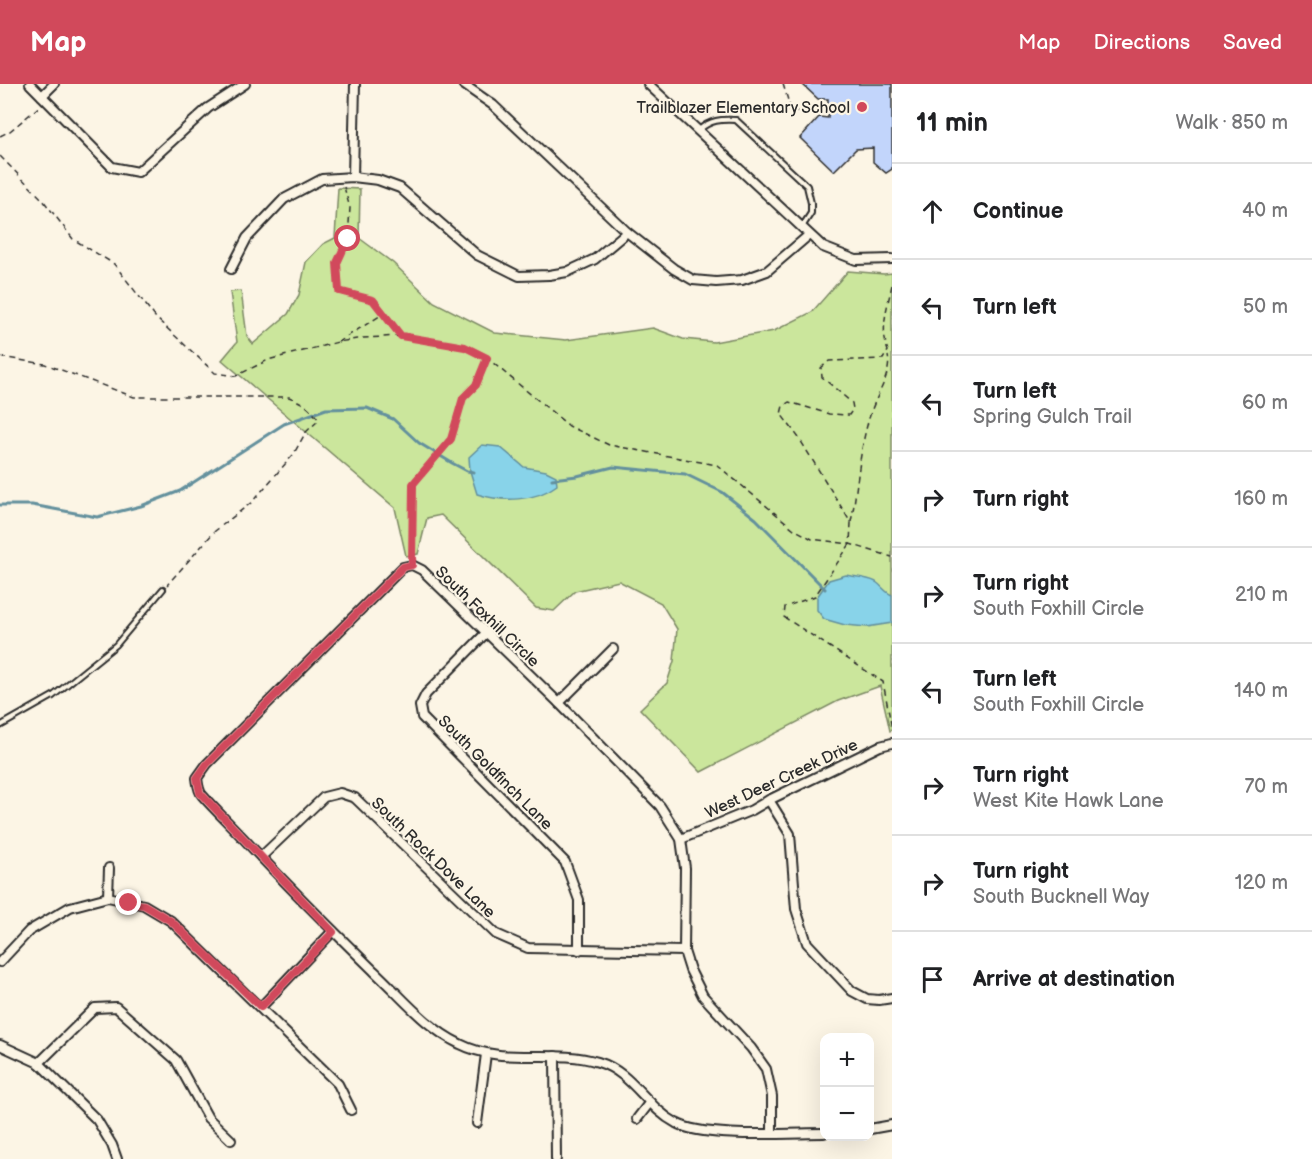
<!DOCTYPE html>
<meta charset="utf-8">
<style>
:root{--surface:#fff;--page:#f6f6f6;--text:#202124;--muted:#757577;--line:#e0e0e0;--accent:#d1495b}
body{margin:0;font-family:"Balsamiq Sans",sans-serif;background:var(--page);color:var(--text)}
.controls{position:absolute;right:18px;bottom:18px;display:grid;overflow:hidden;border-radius:12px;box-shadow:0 6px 24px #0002}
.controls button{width:54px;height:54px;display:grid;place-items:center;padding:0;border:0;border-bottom:2px solid var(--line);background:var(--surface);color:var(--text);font:30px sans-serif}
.stop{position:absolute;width:18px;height:18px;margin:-14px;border:4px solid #d1495b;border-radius:50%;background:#fff}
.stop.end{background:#d1495b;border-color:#fff;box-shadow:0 2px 6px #0008}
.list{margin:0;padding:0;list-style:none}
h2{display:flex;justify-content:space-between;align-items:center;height:78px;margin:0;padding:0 24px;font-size:26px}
h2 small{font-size:20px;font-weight:400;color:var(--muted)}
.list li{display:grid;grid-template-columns:39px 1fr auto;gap:18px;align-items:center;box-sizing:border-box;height:96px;padding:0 24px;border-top:2px solid var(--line)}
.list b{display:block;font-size:22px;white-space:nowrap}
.list p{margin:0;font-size:20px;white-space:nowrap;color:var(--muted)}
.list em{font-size:20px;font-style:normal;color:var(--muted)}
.icon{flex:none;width:33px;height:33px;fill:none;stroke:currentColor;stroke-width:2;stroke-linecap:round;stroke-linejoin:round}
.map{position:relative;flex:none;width:892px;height:1075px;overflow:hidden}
header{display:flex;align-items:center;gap:36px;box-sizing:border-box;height:84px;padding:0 30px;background:var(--accent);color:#fff}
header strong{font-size:28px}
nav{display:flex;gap:33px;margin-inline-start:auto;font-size:21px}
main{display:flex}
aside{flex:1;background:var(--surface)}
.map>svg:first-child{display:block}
.green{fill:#cbe69c;stroke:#7b8864;stroke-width:1.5}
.water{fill:#88d3e9;stroke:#63909d;stroke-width:1.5}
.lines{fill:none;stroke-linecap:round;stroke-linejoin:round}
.stream{stroke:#63909d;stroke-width:3}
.building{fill:#c2d5fb;stroke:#2b2b2b;stroke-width:1.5}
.service-casing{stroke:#2b2b2b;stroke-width:8}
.minor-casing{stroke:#2b2b2b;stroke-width:12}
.path{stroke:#2b2b2b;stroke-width:1.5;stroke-dasharray:6 4.5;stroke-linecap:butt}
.service{stroke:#fcf5e5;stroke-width:4}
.minor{stroke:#fcf5e5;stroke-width:8}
.route{stroke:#d1495b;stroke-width:8}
.poi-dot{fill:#d1495b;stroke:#fcf5e5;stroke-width:2}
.labels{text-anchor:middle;stroke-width:4.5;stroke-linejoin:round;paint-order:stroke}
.poi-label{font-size:16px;fill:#2b2b2b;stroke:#fcf5e5;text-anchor:end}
.street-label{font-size:16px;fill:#2b2b2b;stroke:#fcf5e5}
</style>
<header>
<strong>Map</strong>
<nav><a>Map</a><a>Directions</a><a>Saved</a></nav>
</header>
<main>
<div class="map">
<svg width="892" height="1075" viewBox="0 0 892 1075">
<rect width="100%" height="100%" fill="#fcf5e5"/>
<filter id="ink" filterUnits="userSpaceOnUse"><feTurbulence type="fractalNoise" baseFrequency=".0167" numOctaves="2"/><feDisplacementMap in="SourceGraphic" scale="12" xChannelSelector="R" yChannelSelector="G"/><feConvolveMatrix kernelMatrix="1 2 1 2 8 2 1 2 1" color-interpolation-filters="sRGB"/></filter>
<g filter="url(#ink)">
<path class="green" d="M 338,104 L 360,105 L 359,154 L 393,179 L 434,218 L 495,249 L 566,256 L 653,244 L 683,255 L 714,258 L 774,247 L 812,228 L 848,187 L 884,190 L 892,189 L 892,646 L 890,647 L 880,602 L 838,617 L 701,688 L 640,625 L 667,599 L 674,577 L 677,545 L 661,519 L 619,497 L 575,507 L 554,527 L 536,524 L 441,431 L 427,434 L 418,470 L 406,472 L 395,424 L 222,276 L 237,258 L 230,208 L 241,207 L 247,252 L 253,260 L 288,230 L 299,211 L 306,178 L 323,160 L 335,154 Z"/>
<g class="water">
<path d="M 482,361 L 500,363 L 524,383 L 546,387 L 556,392 L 557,401 C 535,418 502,418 477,410 L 470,387 L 469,373 Z"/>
<path d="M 846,491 C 856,493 867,493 876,498 C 882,502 885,508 892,511 L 892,539 L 867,543 L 845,541 L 824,535 L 817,526 L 817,513 L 829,496 Z"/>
</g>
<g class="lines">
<g class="stream">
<path d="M 552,395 L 577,392 L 613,383 L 685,390 L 722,408 L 756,435 L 825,505"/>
<path d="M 0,421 L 32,421 L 97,433 L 141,422 L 180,407 L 284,340 L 326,325 L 367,324 L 393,335 L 419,359 L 452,379 L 467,387 L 474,388"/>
</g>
</g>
<path class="building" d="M 802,0 L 892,0 L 892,85 L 886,89 L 873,78 L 873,64 L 856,65 L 834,87 L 800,54 L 819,33 L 828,34 L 828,15 L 818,15 Z"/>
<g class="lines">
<defs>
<g id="service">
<path d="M 699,46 C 710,36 721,35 736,36 L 807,102 L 811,119 L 811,129 L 802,143"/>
<path d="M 0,642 L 53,612 L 116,561 L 163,505"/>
</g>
<g id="minor">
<path d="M 30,0 L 112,83 L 138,88 L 208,24 L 245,0"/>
<path d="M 463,0 L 493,21 L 627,148 L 674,185 L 693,196 L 716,198 L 742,196 L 767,187 L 809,151"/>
<path d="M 648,0 L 823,163 L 856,176 L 892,175"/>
<path d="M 42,12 L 54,0"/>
<path d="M 353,93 L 355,0"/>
<path d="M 231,185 L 247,154 L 284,115 L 322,95 L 353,93 L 378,96 L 400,104 L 477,171 L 519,192 L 549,191 L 567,188 L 595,175 L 627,148"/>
<path d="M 487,548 L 426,610 L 420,622 L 422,633 L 565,778 L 579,816 L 579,866"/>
<path d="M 559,619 L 613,565"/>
<path d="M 769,716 L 790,750 L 796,825 L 807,859 L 852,907 L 867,915 L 879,916 L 892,914"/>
<path d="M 681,755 L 752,726 L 769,716 L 880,662 L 892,659"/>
<path d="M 261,773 L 324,713 L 340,709 L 355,714 L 496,850 L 528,864 L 684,867"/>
<path d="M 108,813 L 109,784"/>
<path d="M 0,878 L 29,847 L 70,823 L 108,813 L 144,821 L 171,837 L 338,1000 L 351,1026"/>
<path d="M 261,923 L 333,847"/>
<path d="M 0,961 L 39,979 L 97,1036 L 112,1061 L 117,1075"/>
<path d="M 555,972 L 556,1075"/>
<path d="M 39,979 L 95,924 L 116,923 L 176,976 L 208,1034 L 231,1056"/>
<path d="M 637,1035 L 650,1018"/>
<path d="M 477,1039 L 486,970"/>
<path d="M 870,1045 L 892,1041"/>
<path d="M 772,1050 L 772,1012 L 766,985 L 751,964 L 703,912 L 690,886 L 684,867 L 685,784 L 681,755 L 660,722 L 559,619 L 422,486 L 412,481 L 403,483 L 207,680 L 197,694 C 198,700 198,706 202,711 C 215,726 230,740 243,754 C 285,799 329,843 374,887 C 401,912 426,944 460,960 C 503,982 553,964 598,978 C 632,988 646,1023 676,1039 C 703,1055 790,1049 824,1049"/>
</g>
</defs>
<use href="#service" class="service-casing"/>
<use href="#minor" class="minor-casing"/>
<g class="path">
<path d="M 783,0 L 791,26"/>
<path d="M 739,29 L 825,26"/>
<path d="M 694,30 L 713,30"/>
<path d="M 0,52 L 10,47 L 40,22"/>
<path d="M 0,72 L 43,116 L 73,155 L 114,180 L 156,234 L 215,289 L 236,292 L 268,276 L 338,258 L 363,254 L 401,252 L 465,263 L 487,274 L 569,342 L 609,361 L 717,381 L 794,445 L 812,455 L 850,460 L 892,473"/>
<path d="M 344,103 L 350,124 L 348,155 L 337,179 L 339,207 L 373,216 L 400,251"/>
<path d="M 892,201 C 887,224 880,245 888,267 L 883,275 L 829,277 L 821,284 L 822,293 L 852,319 L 853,325 L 849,331 L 829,330 L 789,318 L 783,322 L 781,330 L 799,354 L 851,439 L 850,460 L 815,512 L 785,523 L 784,533 L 883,598 L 892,645"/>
<path d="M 338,258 L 383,230"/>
<path d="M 0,273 L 45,280 L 134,313 L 289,313 C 305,320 308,322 319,336 L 306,348 L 293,371 L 252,418 L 215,447 L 167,501"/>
<path d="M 851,438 C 858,402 859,364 871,328 C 876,312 892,290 888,272"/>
<path d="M 412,472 L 413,401 L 451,355 L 463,314 L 476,301 L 487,275"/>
</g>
<use href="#service" class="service"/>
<use href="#minor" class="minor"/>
</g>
</g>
<g class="lines" filter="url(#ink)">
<path class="route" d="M 129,819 L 144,821 L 171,837 L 261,923 L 333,848 L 200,709 L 197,694 L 207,680 L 403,483 L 412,481 L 413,400 L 451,355 L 463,314 L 476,301 L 487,274 L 465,263 L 401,252 L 373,216 L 339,207 L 337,179 L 348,155"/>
</g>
<circle class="poi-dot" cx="862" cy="23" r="6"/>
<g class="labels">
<g class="poi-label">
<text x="850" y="29">Trailblazer Elementary School</text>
</g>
<g class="street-label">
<text transform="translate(488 532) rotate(44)" y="6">South Foxhill Circle</text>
<text transform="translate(496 688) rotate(45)" y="6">South Goldfinch Lane</text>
<text transform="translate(781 694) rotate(-25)" y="6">West Deer Creek Drive</text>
<text transform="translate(434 773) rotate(44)" y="6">South Rock Dove Lane</text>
</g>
</g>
</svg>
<div class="controls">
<button>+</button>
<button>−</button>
</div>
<div class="stop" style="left:348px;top:155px"></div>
<div class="stop end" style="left:129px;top:819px"></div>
</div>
<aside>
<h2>11 min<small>Walk · 850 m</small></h2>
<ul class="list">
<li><svg class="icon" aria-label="ahead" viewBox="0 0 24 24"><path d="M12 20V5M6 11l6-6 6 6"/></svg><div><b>Continue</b></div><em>40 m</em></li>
<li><svg class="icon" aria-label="left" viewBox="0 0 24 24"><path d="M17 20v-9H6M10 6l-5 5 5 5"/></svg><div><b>Turn left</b></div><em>50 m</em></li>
<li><svg class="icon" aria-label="left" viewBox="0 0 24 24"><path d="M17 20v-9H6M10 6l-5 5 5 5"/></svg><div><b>Turn left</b><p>Spring Gulch Trail</p></div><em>60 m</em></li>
<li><svg class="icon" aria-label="right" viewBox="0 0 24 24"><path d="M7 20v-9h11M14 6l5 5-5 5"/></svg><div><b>Turn right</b></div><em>160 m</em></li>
<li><svg class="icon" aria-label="right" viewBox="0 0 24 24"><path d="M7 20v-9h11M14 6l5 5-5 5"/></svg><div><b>Turn right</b><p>South Foxhill Circle</p></div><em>210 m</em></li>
<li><svg class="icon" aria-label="left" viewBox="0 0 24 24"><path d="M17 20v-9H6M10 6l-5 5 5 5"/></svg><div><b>Turn left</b><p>South Foxhill Circle</p></div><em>140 m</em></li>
<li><svg class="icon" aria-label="right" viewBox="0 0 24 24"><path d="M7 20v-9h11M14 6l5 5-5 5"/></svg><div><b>Turn right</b><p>West Kite Hawk Lane</p></div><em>70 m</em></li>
<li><svg class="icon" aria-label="right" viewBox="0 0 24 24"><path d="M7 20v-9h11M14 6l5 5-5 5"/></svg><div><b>Turn right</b><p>South Bucknell Way</p></div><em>120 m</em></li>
<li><svg class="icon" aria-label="arrive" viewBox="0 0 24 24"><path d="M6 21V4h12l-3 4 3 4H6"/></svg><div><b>Arrive at destination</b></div></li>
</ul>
</aside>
</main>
